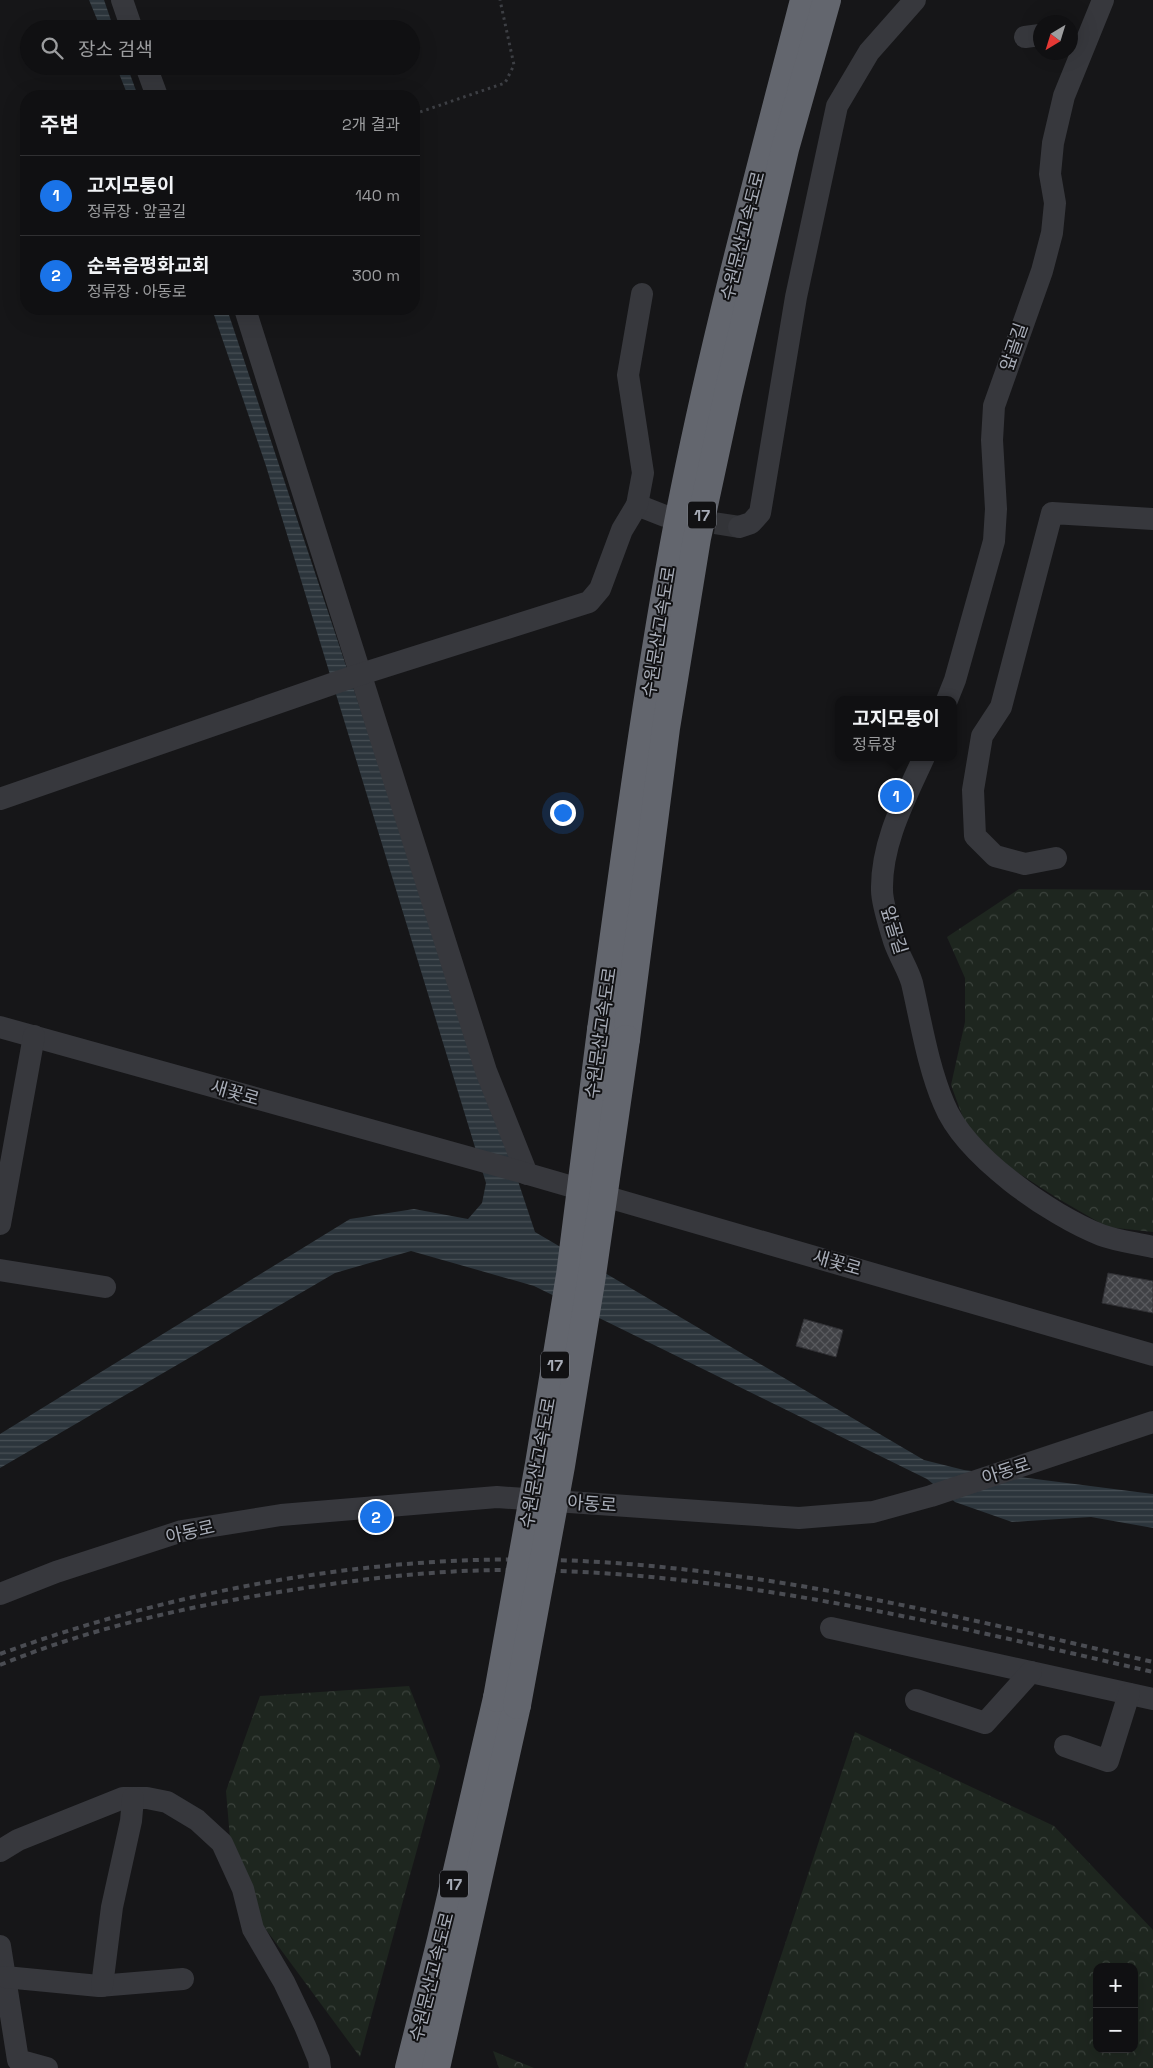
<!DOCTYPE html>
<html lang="ko">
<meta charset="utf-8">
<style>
:root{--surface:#101012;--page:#1e1e20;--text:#f1f3f6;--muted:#9c9d9f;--line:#303032;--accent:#1a73e8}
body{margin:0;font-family:"Space Grotesk","Noto Sans KR",sans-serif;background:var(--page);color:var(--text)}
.controls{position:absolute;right:15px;bottom:15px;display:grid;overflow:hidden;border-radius:10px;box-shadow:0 5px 20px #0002}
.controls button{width:45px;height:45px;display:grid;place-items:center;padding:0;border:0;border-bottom:1px solid var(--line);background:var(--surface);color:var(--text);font:25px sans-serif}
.compass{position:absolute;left:1033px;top:15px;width:45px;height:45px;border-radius:50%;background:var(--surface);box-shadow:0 5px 20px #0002;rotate:218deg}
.you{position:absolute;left:562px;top:812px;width:18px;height:18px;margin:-12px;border:4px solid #fff;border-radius:50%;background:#1a73e8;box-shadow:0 0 0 8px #1a73e833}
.badge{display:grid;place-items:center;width:32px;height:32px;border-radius:50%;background:var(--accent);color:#fff;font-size:16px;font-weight:700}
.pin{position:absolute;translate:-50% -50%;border:2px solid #fff;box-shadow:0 1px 5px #0006}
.popup{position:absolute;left:835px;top:696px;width:122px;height:65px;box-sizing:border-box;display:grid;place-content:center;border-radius:10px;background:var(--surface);filter:drop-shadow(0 1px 4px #0005);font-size:16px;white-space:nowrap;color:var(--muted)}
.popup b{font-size:19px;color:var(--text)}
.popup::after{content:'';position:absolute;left:50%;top:100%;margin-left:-10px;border:10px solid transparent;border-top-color:var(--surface)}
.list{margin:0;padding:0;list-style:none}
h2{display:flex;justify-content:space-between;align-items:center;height:65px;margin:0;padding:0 20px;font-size:21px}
h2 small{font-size:16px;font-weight:400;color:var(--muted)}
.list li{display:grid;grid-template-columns:32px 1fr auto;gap:15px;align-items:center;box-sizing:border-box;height:80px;padding:0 20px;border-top:1px solid var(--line)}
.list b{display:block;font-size:19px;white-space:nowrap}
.list p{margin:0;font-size:16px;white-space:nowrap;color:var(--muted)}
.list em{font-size:16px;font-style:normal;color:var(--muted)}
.icon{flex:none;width:28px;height:28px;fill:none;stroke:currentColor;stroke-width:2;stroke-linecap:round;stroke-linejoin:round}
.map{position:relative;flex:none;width:1153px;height:2068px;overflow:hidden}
.search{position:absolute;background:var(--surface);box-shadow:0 5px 20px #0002;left:20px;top:20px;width:400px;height:55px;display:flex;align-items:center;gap:12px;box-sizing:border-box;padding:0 18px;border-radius:28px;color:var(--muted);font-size:19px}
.panel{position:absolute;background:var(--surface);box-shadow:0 5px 20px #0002;left:20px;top:90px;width:400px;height:225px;border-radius:20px}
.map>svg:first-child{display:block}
.forest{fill:url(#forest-crowns);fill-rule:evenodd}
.water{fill:url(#water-rules)}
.building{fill:url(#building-cross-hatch);stroke:#303034}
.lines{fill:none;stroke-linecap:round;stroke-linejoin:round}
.minor-tunnel{stroke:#333438;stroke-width:22;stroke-dasharray:22 11;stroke-linecap:butt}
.path{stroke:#3d3f44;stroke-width:3;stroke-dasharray:2.5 4;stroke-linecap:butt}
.minor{stroke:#37383d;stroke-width:22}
.highway{stroke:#63666e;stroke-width:28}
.rail{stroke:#4a4c52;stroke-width:4;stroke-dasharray:6 5;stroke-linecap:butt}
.highway-bridge{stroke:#63666e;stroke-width:28}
.labels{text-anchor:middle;stroke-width:4;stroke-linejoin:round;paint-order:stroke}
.shield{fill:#111113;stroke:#7b7e86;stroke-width:1}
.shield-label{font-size:16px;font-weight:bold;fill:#a8adb8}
.street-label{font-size:18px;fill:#a8adb8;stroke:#111113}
</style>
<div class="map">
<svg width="1153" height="2068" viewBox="0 0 1153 2068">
<defs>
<pattern id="forest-crowns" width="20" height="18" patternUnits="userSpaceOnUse" patternTransform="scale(1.25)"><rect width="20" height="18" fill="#1e261f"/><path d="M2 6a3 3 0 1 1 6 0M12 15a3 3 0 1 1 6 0" fill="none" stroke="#3c433d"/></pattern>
<pattern id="water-rules" width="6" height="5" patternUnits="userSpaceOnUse" patternTransform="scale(1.25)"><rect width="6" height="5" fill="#2c353c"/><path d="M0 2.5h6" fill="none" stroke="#485056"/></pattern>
<pattern id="building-cross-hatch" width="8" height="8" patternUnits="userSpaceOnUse" patternTransform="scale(1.25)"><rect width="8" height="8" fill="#404145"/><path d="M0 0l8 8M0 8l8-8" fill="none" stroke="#595a5e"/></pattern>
</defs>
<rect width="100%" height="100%" fill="#161618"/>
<g class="forest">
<path d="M 1019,889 L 1153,890 L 1153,1232 L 1107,1227 L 1057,1198 L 1003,1163 L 969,1134 L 951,1085 L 965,1022 L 965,978 L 947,937 Z"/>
<path d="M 409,1686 L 440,1766 L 360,2057 L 234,1886 L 226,1791 L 260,1696 Z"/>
<path d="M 855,1732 L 1054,1826 L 1153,1930 L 1153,2068 L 744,2068 ZM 1097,1967 L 1134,1967 L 1134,2049 L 1097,2049 Z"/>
<path d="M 493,2051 L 534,2068 L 499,2068 Z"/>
</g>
<g class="water">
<path d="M 89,0 L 104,0 L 114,29 L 101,29 Z"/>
<path d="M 116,66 L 127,66 L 138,96 L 128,96 Z"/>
<path d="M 212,309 L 227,309 L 535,1232 L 924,1460 L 964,1470 L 1153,1494 L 1153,1528 L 1091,1517 L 1012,1522 L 955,1502 L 927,1479 L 534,1286 L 411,1251 L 335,1273 L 0,1468 L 0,1434 L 350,1219 L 414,1209 L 468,1219 L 482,1203 L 486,1183 L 266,466 Z"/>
</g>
<g class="building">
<path d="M 1108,1273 L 1153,1281 L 1153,1313 L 1102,1303 Z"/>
<path d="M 804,1319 L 843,1330 L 836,1357 L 796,1346 Z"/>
</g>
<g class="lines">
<path class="minor-tunnel" d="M 683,518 L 739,527"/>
<path class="path" d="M 414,114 L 505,83 L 514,65 L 500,0"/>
<g class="minor">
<path d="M 122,0 L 132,29"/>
<path d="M 1025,37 L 1040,35"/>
<path d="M 146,66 L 157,96"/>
<path d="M 245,309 L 486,1071 L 527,1174"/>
<path d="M 637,505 L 665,516"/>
<path d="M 739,527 L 751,523 L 760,513 L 796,297 L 837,106 L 869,52 L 915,0"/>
<path d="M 947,700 L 955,680 L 994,541 L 996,509 L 992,440 L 994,406 L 1042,271 L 1052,233 L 1055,203 L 1050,174 L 1053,143 L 1064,96 L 1103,0"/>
<path d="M 924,757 C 905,799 881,843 882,890 C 882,904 890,927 894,941 C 899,956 908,969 912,983 C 921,1022 928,1067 944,1104 C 965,1156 1050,1215 1101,1235 C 1117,1241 1136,1243 1153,1247"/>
<path d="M 0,799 L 355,676 L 589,602 L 600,589 L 622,530 L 637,505 L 643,473 L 628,375 L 642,294"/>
<path d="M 1056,858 L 1025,864 L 995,856 L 975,836 L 973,790 L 982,736 L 1001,707 L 1052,513 L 1153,519"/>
<path d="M 0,1027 L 521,1172 L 1153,1355"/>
<path d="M 0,1224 L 34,1036"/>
<path d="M 0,1270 L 105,1287"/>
<path d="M 0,1594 L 56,1572 L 182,1531 L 281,1515 L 497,1497 L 799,1518 L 873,1512 L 931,1496 L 1153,1422"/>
<path d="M 831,1628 L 1153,1699"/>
<path d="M 916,1700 L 985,1723 L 1031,1672"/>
<path d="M 1065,1746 L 1108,1761 L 1129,1694"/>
<path d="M 0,1851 L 18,1840 L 123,1798 L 147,1798 L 167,1802 L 197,1820 L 222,1843 L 243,1889 L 253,1929 L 284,1982 L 305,2026 L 319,2060 L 320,2068"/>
<path d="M 0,1946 L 18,2060 L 47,2068"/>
<path d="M 5,1977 L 99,1986 L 183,1979"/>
<path d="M 102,1986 L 112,1907 L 131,1821 L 133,1798"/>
</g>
<g class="highway">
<path d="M 601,1030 C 623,869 644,709 673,549 C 707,364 757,182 804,0"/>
<path d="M 626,1039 L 666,728 L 697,538 L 728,394 L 785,149 L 827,0"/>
<path d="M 409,2068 L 441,1940 L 497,1698"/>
<path d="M 436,2068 L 517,1705"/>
</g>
<g class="rail">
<path d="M 0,1654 C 172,1591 371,1554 555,1560 C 758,1566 956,1616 1153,1662"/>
<path d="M 0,1665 C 85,1630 177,1609 267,1594 C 351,1580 435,1569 520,1570 C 735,1572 944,1624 1153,1672"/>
</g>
<g class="highway-bridge">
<path d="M 497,1698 L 539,1464 L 570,1275 L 601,1030"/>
<path d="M 517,1705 L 561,1466 L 591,1282 L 626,1039"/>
</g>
</g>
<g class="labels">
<g class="shield">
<rect x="688" y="501.5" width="28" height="27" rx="4"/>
<rect x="541" y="1351.5" width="28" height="27" rx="4"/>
<rect x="440" y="1870.5" width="28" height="27" rx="4"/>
</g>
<g class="shield-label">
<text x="702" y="521">17</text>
<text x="555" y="1371">17</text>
<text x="454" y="1890">17</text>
</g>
<g class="street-label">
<text transform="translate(743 236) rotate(-76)" y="6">수원문산고속도로</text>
<text transform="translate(1014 347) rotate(-71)" y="6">앞골길</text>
<text transform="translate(659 632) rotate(-81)" y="6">수원문산고속도로</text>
<text transform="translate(894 930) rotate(73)" y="6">앞골길</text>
<text transform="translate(601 1033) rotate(-82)" y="6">수원문산고속도로</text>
<text transform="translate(235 1093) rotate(16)" y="6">새꽃로</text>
<text transform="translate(837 1263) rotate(16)" y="6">새꽃로</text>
<text transform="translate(538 1463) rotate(-80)" y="6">수원문산고속도로</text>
<text transform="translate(1006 1471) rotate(-18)" y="6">아동로</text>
<text transform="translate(592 1504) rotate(4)" y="6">아동로</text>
<text transform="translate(190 1532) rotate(-13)" y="6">아동로</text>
<text transform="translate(432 1977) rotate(-76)" y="6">수원문산고속도로</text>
</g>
</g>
</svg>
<div class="controls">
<button>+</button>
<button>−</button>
</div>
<svg class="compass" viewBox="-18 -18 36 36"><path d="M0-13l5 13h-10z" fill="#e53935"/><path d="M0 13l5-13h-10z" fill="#9c9d9f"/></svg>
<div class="you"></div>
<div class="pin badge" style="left:896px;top:796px">1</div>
<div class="popup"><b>고지모퉁이</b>정류장</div>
<div class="pin badge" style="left:376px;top:1517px">2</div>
<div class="search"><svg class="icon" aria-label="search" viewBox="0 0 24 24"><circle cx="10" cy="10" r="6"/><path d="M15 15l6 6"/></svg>장소 검색</div>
<section class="panel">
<h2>주변<small>2개 결과</small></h2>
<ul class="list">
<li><span class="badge">1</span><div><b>고지모퉁이</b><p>정류장 · 앞골길</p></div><em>140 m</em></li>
<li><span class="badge">2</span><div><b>순복음평화교회</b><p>정류장 · 아동로</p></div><em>300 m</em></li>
</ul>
</section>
</div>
